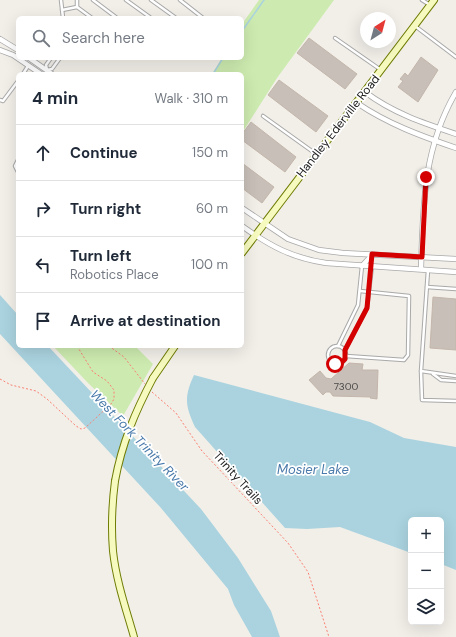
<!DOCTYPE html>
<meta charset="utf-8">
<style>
:root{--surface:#fff;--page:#f2f2f3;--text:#1f2937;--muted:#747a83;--line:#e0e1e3}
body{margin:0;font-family:"DM Sans",sans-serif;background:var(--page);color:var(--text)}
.controls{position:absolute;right:12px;bottom:12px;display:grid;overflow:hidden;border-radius:6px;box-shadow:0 4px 16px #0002}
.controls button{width:36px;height:36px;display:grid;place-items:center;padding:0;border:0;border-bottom:1px solid var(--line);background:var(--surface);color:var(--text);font:20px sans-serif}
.compass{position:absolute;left:360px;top:12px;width:36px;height:36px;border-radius:50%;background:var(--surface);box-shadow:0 4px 16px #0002;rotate:36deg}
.stop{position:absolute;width:12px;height:12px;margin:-9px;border:3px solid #d40000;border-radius:50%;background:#fff}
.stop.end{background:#d40000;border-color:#fff;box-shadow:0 1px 4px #0008}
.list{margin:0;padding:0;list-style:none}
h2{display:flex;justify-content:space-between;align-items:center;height:52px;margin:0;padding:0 16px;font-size:17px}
h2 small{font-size:13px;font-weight:400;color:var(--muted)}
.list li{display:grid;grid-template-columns:26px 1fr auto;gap:12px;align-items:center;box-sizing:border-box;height:56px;padding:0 16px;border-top:1px solid var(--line)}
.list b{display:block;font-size:15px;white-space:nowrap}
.list p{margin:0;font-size:13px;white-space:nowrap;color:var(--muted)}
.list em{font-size:13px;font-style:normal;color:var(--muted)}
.icon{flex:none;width:22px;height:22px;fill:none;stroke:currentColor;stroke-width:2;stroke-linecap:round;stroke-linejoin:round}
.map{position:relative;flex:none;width:456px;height:637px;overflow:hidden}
.search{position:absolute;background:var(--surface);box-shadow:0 4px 16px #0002;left:16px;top:16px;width:228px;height:44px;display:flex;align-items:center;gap:10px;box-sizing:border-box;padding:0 14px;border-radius:6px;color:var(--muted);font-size:15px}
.panel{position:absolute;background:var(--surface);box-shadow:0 4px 16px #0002;left:16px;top:72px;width:228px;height:276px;border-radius:6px}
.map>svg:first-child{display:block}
.grass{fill:#cdebb0}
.water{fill:#aad3df}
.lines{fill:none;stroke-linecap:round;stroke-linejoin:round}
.stream{stroke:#aad3df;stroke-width:1.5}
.building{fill:#c7bfb8;stroke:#c4b6ab}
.lane-casing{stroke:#a9a9a9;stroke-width:4.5}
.street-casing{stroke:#a9a9a9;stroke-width:6}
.secondary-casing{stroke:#707d05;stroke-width:8}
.path{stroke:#fa8072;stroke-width:1;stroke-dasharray:2 2;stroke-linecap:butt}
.lane{stroke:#fff;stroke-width:2.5}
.street{stroke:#fff;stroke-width:4.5}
.secondary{stroke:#f7fabf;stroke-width:6}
.secondary-bridge-casing{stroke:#707d05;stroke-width:8;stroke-linecap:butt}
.secondary-bridge{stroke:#f7fabf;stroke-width:6}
.route{stroke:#d40000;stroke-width:5}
.labels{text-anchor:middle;stroke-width:3.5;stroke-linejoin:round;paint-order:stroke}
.number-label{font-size:10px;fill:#4b4948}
.street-label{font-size:12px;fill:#222;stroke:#fff}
.water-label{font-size:13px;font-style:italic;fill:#4a7aab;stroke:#fff}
</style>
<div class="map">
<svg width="456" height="637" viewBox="0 0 456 637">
<rect width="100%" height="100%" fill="#f2efe9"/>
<g class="grass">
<path d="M 259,0 L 334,0 L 277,78 L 242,133 L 242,74 L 212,74 L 222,58 L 242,58 L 242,24 Z"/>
<path d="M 53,346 L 135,346 L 153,364 L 123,416 L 88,383 Z"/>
</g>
<g class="water">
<path d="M 0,295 L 18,315 L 18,346 L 48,346 L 201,509 L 238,558 L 271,611 L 280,637 L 252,637 L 234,605 L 228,589 L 161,508 L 0,334 Z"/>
<path d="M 194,375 L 370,422 L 404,438 L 456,447 L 456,570 L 441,564 L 441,520 L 411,520 L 411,553 L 340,527 L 307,529 L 285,528 L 195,427 C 185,405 184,397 194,375 Z"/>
</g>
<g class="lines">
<g class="stream">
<path d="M 242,31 L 264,0"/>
<path d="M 213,74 L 223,58"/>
</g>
</g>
<g class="building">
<path d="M 309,38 L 357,74 L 345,89 L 297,53 Z"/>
<path d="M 421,57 L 438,70 L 418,102 L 398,87 L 403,81 L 400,79 L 405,73 L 408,76 Z"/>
<path d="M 279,80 L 328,116 L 316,132 L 268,95 Z"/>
<path d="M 251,122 L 296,157 L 285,172 L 242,140 L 242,134 Z"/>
<path d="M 242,163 L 274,187 L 262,203 L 242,188 Z"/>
<path d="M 433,297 L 456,299 L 456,350 L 430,348 Z"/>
<path d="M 349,363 L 363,364 L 362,370 L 378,370 L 377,399 L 370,398 L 371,397 L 333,396 L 330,392 L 326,392 L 323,395 L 309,380 L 320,371 L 326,378 L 331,379 Z"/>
</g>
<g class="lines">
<defs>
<g id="lane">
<path d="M 61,0 L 63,18"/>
<path d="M 93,0 L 117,18"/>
<path d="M 126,0 L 151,18"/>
<path d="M 151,0 L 176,18"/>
<path d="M 180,0 L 203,18"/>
<path d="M 422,0 L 430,5"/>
<path d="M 77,7 L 77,0"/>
<path d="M 62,10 L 77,7 L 92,18"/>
<path d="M 415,26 L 456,57"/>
<path d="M 335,38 L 381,70"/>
<path d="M 51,58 L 46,65 L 47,70 L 52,69 L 60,58"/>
<path d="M 23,74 L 28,66"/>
<path d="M 0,100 L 3,101 L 18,81"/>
<path d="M 263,116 L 316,154"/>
<path d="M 18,160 L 15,166 L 18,172"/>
<path d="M 428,270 L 421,371 L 456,376"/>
<path d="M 427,287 L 456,289"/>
<circle cx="337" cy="355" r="9"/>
<path d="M 338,346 L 358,305 L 362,266"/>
<path d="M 345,350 L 367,308 L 372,266"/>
<path d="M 346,356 L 404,360 L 408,355 L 409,296 L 360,291"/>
<path d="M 421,371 L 422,400 L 456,401"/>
<path d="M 433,374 L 441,380 L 456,381"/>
</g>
<g id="street">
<path d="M 0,39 L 18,50"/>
<path d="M 0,50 L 13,55 L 41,74"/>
<path d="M 29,58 L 52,74"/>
<path d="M 365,92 C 393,113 423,123 456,134"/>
<path d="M 357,103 C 388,124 421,136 456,148"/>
<path d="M 242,208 L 288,239 L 319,250 L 343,253 L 456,259"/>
<path d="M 242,226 C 270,246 292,258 326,263 L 456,272"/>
<path d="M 362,266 L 372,255"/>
<path d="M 421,269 C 423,206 423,148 456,92"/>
</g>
<g id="secondary">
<path d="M 242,253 L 434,0"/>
<path d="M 153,378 L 175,346"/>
<path d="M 115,481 C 112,504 111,527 113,551 C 116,580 126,609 134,637"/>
</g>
</defs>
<use href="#lane" class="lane-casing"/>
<use href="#street" class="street-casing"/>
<use href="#secondary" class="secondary-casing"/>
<g class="path">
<path d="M 109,346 L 124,357 L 145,384"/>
<path d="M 0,379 L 11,385 L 36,391 L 47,399 L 76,426 L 81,429 L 85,428 L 111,404 L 114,399 L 114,390 L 107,381 L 93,372 L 77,346"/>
<path d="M 152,392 L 176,413 L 202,451 L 288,543 L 308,572 L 329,637"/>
</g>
<use href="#lane" class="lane"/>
<use href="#street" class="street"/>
<use href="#secondary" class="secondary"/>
<defs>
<path id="secondary-bridge" d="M 115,481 C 122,443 135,412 153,378"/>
</defs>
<use href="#secondary-bridge" class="secondary-bridge-casing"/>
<use href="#secondary-bridge" class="secondary-bridge"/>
</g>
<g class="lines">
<path class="route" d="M 335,364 L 340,364 L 345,359 L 345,350 L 367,308 L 372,254 L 422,257 L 426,177"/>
</g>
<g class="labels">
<g class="number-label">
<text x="346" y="390">7300</text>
</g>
<g class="street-label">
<text transform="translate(338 126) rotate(-52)" y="4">Handley Ederville Road</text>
<text transform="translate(238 478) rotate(48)" y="4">Trinity Trails</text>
</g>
<g class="water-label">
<text transform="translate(140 440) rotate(46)" y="5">West Fork Trinity River</text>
<text x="313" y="474">Mosier Lake</text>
</g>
</g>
</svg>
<div class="controls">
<button>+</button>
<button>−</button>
<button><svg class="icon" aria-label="layers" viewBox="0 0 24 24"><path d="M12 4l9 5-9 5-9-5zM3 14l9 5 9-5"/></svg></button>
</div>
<svg class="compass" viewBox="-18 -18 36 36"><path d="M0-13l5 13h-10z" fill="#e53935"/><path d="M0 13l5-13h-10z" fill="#747a83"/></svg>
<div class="stop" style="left:335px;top:364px"></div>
<div class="stop end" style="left:426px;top:177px"></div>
<div class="search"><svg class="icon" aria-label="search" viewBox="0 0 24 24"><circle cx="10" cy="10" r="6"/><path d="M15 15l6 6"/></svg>Search here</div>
<section class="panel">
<h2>4 min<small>Walk · 310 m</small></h2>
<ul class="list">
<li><svg class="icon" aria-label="ahead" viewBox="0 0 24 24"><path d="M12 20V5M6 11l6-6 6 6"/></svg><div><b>Continue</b></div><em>150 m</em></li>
<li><svg class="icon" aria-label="right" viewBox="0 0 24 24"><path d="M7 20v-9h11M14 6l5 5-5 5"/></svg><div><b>Turn right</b></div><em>60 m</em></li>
<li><svg class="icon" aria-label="left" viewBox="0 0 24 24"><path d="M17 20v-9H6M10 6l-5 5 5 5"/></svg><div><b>Turn left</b><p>Robotics Place</p></div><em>100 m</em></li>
<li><svg class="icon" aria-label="arrive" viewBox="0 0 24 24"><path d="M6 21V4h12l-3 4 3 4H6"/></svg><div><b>Arrive at destination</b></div></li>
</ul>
</section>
</div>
